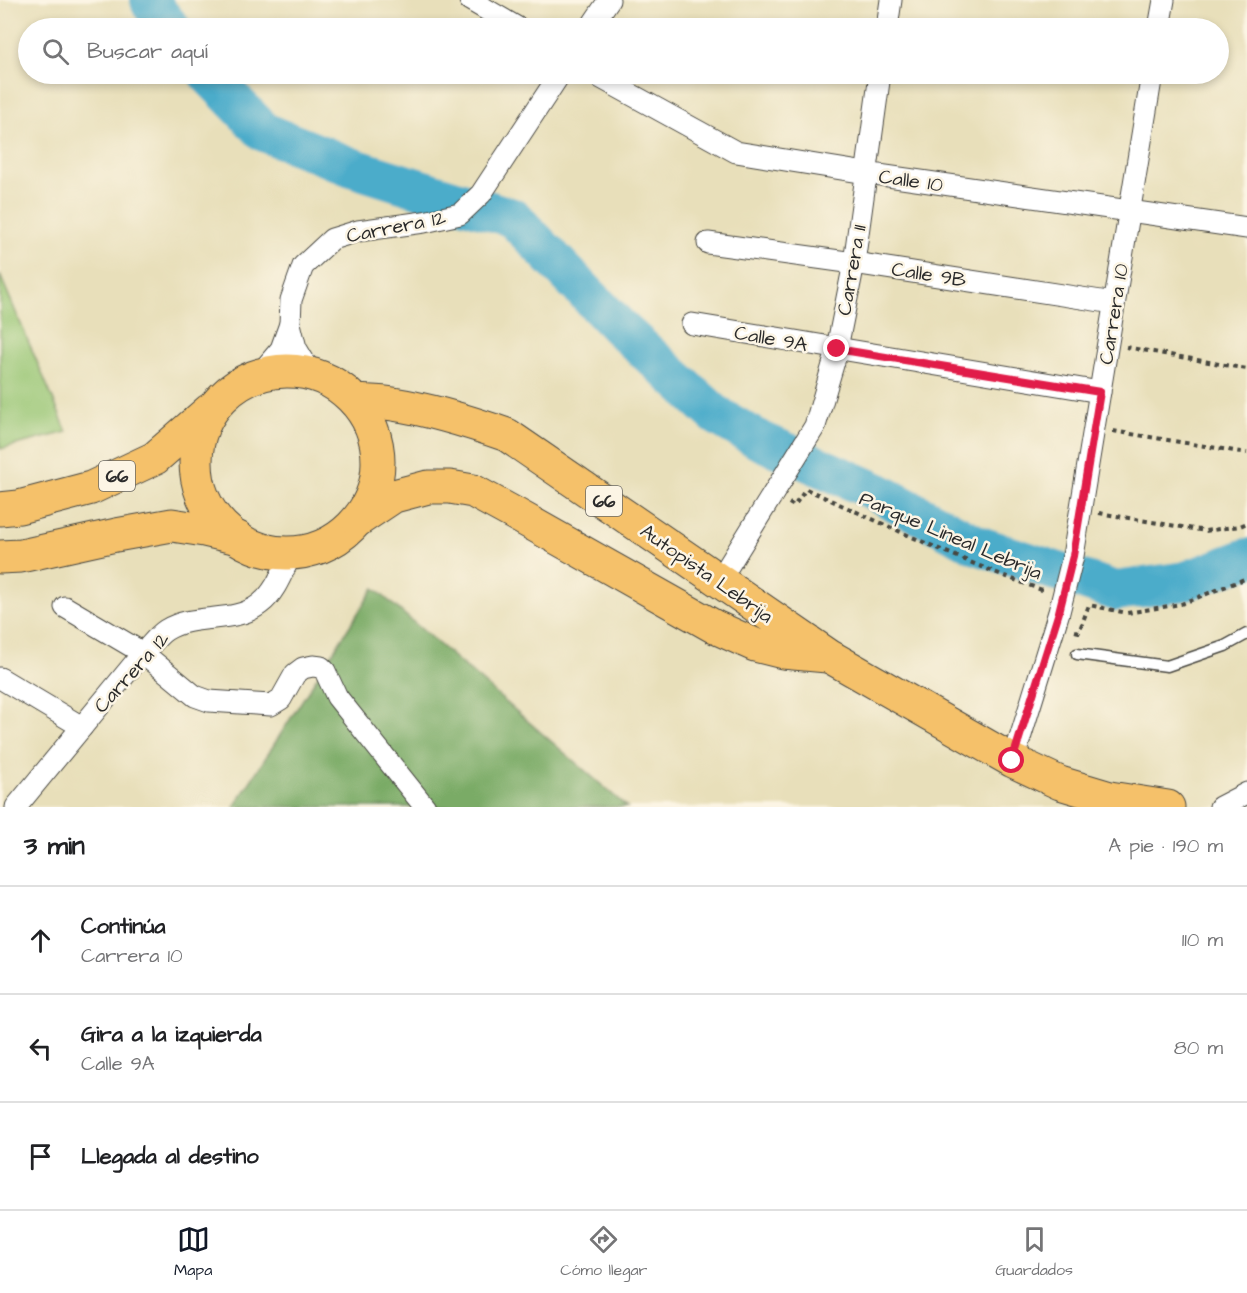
<!DOCTYPE html>
<html lang="es">
<meta charset="utf-8">
<style>
:root{--surface:#fff;--page:#f6f6f6;--text:#202124;--muted:#757577;--line:#e0e0e0;--accent:#111827}
body{margin:0;font-family:"Architects Daughter",sans-serif;background:var(--page);color:var(--text)}
.stop{position:absolute;width:18px;height:18px;margin:-14px;border:4px solid #e11d48;border-radius:50%;background:#fff}
.stop.end{background:#e11d48;border-color:#fff;box-shadow:0 2px 6px #0008}
.list{margin:0;padding:0;list-style:none}
h2{display:flex;justify-content:space-between;align-items:center;height:78px;margin:0;padding:0 24px;font-size:26px}
h2 small{font-size:20px;font-weight:400;color:var(--muted)}
.list li{display:grid;grid-template-columns:39px 1fr auto;gap:18px;align-items:center;box-sizing:border-box;height:108px;padding:0 24px;border-top:2px solid var(--line)}
.list b{display:block;font-size:22px;white-space:nowrap}
.list p{margin:0;font-size:20px;white-space:nowrap;color:var(--muted)}
.list em{font-size:20px;font-style:normal;color:var(--muted)}
.icon{flex:none;width:33px;height:33px;fill:none;stroke:currentColor;stroke-width:2;stroke-linecap:round;stroke-linejoin:round}
.map{position:relative;flex:none;width:1247px;height:807px;overflow:hidden}
.search{position:absolute;background:var(--surface);box-shadow:0 3px 9px #0003;left:18px;right:18px;top:18px;height:66px;display:flex;align-items:center;gap:15px;box-sizing:border-box;padding:0 21px;border-radius:33px;color:var(--muted);font-size:22px}
.sheet{height:402px;background:var(--surface)}
nav{display:flex;justify-content:space-around;align-items:center;box-sizing:border-box;height:84px;border-top:2px solid var(--line);background:var(--surface);font-size:16px;color:var(--muted)}
nav a{display:grid;justify-items:center;gap:3px}
nav .on{color:var(--accent)}
.map>svg:first-child{display:block}
.green{fill:#99c674;stroke:#627850;stroke-width:1.5}
.forest{fill:#7aab66;stroke:#526b48;stroke-width:1.5}
.lines{fill:none;stroke-linecap:round;stroke-linejoin:round}
.river{stroke:#4bacca;stroke-width:40}
.lane-casing{stroke:#474640;stroke-width:13}
.street-casing{stroke:#474640;stroke-width:23}
.highway-casing{stroke:#474640;stroke-width:35}
.path{stroke:#474640;stroke-width:4;stroke-dasharray:4.5 4.5;stroke-linecap:butt}
.lane{stroke:#fff;stroke-width:10}
.street{stroke:#fff;stroke-width:21}
.highway{stroke:#f5c16b;stroke-width:33}
.route{stroke:#e11d48;stroke-width:8}
.labels{text-anchor:middle;stroke-width:5;stroke-linejoin:round;paint-order:stroke}
.shield{fill:#fcf5e5;stroke:#6a6863;stroke-width:1.5}
.shield-label{font-size:18px;font-weight:bold;fill:#2b2b2b}
.street-label{font-size:20px;fill:#2b2b2b;stroke:#fcf5e5}
</style>
<div class="map">
<svg width="1247" height="807" viewBox="0 0 1247 807">
<rect width="100%" height="100%" fill="#fcf5e5"/>
<filter id="ink" filterUnits="userSpaceOnUse"><feTurbulence type="fractalNoise" baseFrequency=".0167" numOctaves="2"/><feDisplacementMap in="SourceGraphic" scale="12" xChannelSelector="R" yChannelSelector="G"/><feConvolveMatrix kernelMatrix="1 2 1 2 8 2 1 2 1" color-interpolation-filters="sRGB"/></filter>
<filter id="wash" filterUnits="userSpaceOnUse"><feTurbulence type="fractalNoise" baseFrequency=".008" numOctaves="4" result="noise"/><feDisplacementMap in="SourceGraphic" scale="24" xChannelSelector="R" yChannelSelector="G"/><feGaussianBlur stdDeviation="1.35" result="paint"/><feColorMatrix in="noise" values="0 0 0 0 0 0 0 0 0 0 0 0 0 0 0 0 0 1.4 0 .05"/><feComposite in="paint" operator="in"/></filter>
<g filter="url(#wash)">
<rect width="100%" height="100%" fill="#e8dfba"/>
<path class="green" d="M 0,275 L 67,432 L 0,449 Z"/>
<path class="forest" d="M 374,588 L 627,807 L 234,807 Z"/>
<g class="lines">
<g class="river">
<path d="M 150,0 L 151,4 L 171,28"/>
<path d="M 208,74 L 264,132 L 354,168 L 513,218 L 620,328 L 716,415 L 759,440 L 877,492 L 977,545 L 1116,591 L 1186,581 L 1247,558"/>
</g>
</g>
</g>
<g filter="url(#ink)">
<g class="lines">
<defs>
<path id="lane" d="M 1077,654 L 1167,666 L 1225,646 L 1247,634"/>
<g id="street">
<path d="M 470,0 L 518,28"/>
<path d="M 590,28 L 609,0"/>
<path d="M 887,28 L 891,0"/>
<path d="M 1159,28 L 1164,0"/>
<path d="M 594,74 L 736,152 L 866,173 L 1247,228"/>
<path d="M 708,243 L 854,263 L 1114,303"/>
<path d="M 692,324 L 1100,392"/>
<path d="M 259,375 L 281,349 L 290,324"/>
<path d="M 316,376 L 305,363 L 296,348 L 290,324 L 291,300 L 303,266 L 332,239 L 358,231 L 424,222 L 460,214 L 481,194 L 560,74"/>
<path d="M 719,581 L 815,426 L 835,358 L 854,263 L 880,74"/>
<path d="M 65,607 L 143,653 L 195,696 L 209,701 L 271,705 L 281,699 L 295,674 L 303,668 L 313,666 L 321,667 L 325,671 L 337,697 L 425,807"/>
<path d="M 0,678 L 82,727"/>
<path d="M 1013,761 L 1059,612 L 1073,556 L 1152,74"/>
<path d="M 16,807 L 143,653 C 150,646 158,635 166,630 C 195,612 233,625 260,604 C 276,592 283,570 292,552"/>
<path d="M 1220,807 L 1247,793"/>
</g>
<g id="highway">
<circle cx="287" cy="462" r="91"/>
<path d="M 355,401 C 368,402 381,402 393,404 C 432,410 470,422 507,435 L 829,656 L 1013,761 L 1060,783 L 1110,798 L 1168,807"/>
<path d="M 0,509 L 19,507 L 91,488 L 155,458 L 210,410"/>
<path d="M 358,520 L 394,496 L 428,487 L 450,487 L 473,491 L 515,514 L 715,627 L 755,645 L 783,652 L 827,656"/>
<path d="M 0,557 L 21,556 L 116,535 L 172,525 L 204,530 L 238,538"/>
</g>
</defs>
<use href="#lane" class="lane-casing"/>
<use href="#street" class="street-casing"/>
<use href="#highway" class="highway-casing"/>
<g class="path">
<path d="M 1126,347 L 1247,369"/>
<path d="M 1113,431 L 1247,453"/>
<path d="M 789,503 L 794,506 L 806,489 C 884,524 961,561 1042,590"/>
<path d="M 1099,513 L 1205,531 L 1240,526 L 1247,523"/>
<path d="M 1075,631 L 1079,632 L 1089,605 L 1127,613 L 1181,604 L 1247,578"/>
</g>
<use href="#lane" class="lane"/>
<use href="#street" class="street"/>
<use href="#highway" class="highway"/>
</g>
</g>
<g class="lines" filter="url(#ink)">
<path class="route" d="M 837,349 L 1100,392 L 1073,556 L 1059,612 L 1012,761"/>
</g>
<g class="labels">
<g class="shield">
<rect x="99" y="461" width="36" height="30" rx="4.5"/>
<rect x="586" y="486" width="36" height="30" rx="4.5"/>
</g>
<g class="shield-label">
<text x="117" y="482">66</text>
<text x="604" y="507">66</text>
</g>
<g class="street-label">
<text transform="translate(911 180) rotate(8)" y="7">Calle 10</text>
<text transform="translate(396 226) rotate(-11)" y="7">Carrera 12</text>
<text transform="translate(851 270) rotate(-80)" y="7">Carrera 11</text>
<text transform="translate(929 274) rotate(9)" y="7">Calle 9B</text>
<text transform="translate(1113 314) rotate(-81)" y="7">Carrera 10</text>
<text transform="translate(771 338) rotate(10)" y="7">Calle 9A</text>
<text transform="translate(951 535) rotate(23)" y="7">Parque Lineal Lebrija</text>
<text transform="translate(707 573) rotate(35)" y="7">Autopista Lebrija</text>
<text transform="translate(131 672) rotate(-48)" y="7">Carrera 12</text>
</g>
</g>
</svg>
<div class="stop" style="left:1012px;top:761px"></div>
<div class="stop end" style="left:837px;top:349px"></div>
<div class="search"><svg class="icon" aria-label="search" viewBox="0 0 24 24"><circle cx="10" cy="10" r="6"/><path d="M15 15l6 6"/></svg>Buscar aquí</div>
</div>
<section class="sheet">
<h2>3 min<small>A pie · 190 m</small></h2>
<ul class="list">
<li><svg class="icon" aria-label="ahead" viewBox="0 0 24 24"><path d="M12 20V5M6 11l6-6 6 6"/></svg><div><b>Continúa</b><p>Carrera 10</p></div><em>110 m</em></li>
<li><svg class="icon" aria-label="left" viewBox="0 0 24 24"><path d="M17 20v-9H6M10 6l-5 5 5 5"/></svg><div><b>Gira a la izquierda</b><p>Calle 9A</p></div><em>80 m</em></li>
<li><svg class="icon" aria-label="arrive" viewBox="0 0 24 24"><path d="M6 21V4h12l-3 4 3 4H6"/></svg><div><b>Llegada al destino</b></div></li>
</ul>
</section>
<nav>
<a class="on"><svg class="icon" aria-label="map" viewBox="0 0 24 24"><path d="M3 6l6-2 6 2 6-2v14l-6 2-6-2-6 2zM9 4v14M15 6v14"/></svg>Mapa</a>
<a><svg class="icon" aria-label="directions" viewBox="0 0 24 24"><path d="M12 3l9 9-9 9-9-9zM9 14v-3h6M13 9l2 2-2 2"/></svg>Cómo llegar</a>
<a><svg class="icon" aria-label="saved" viewBox="0 0 24 24"><path d="M7 4h10v16l-5-4-5 4z"/></svg>Guardados</a>
</nav>
